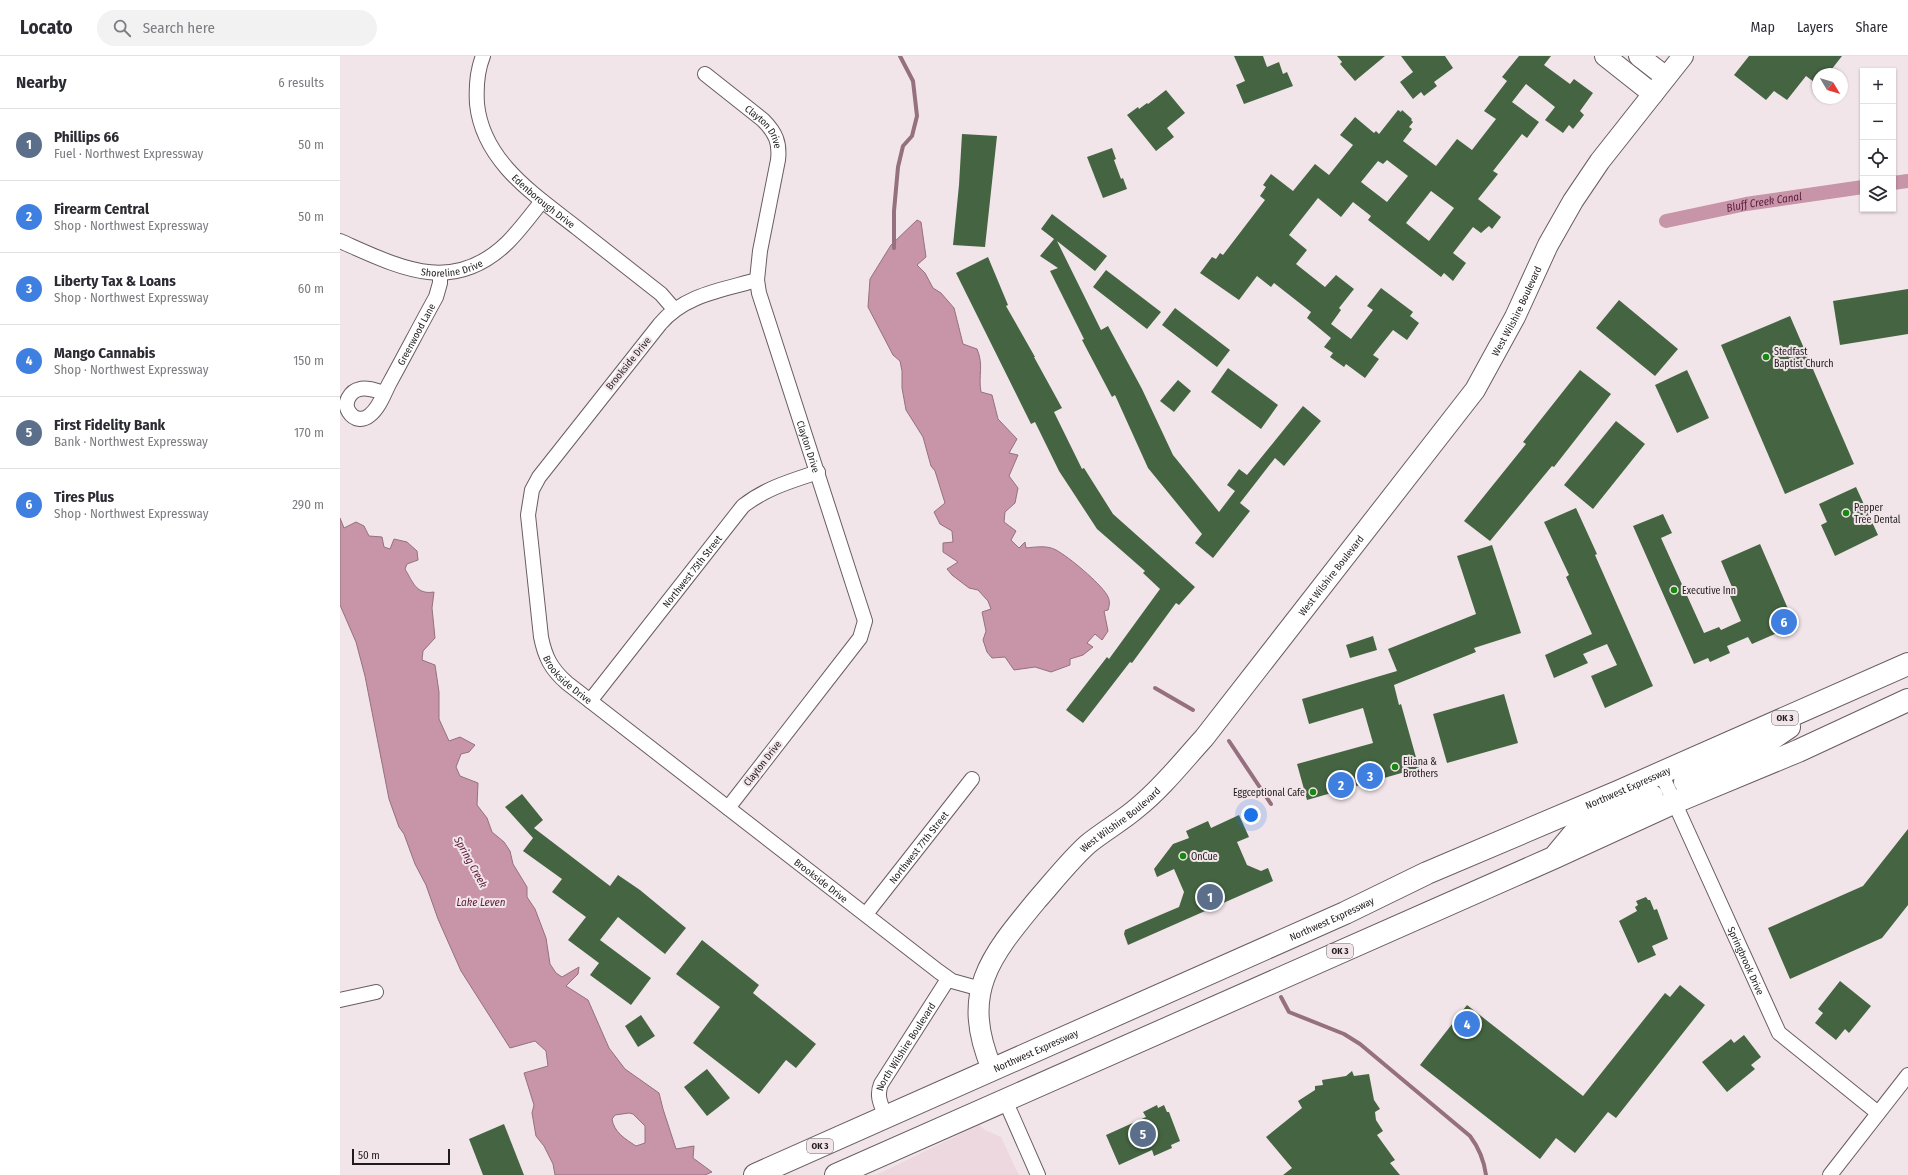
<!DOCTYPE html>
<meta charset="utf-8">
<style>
:root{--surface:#fff;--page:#f2f2f3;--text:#2b2b33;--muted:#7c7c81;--line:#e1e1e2;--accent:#b45309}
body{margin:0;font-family:"Fira Sans Condensed",sans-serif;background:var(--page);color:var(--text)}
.controls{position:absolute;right:12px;top:12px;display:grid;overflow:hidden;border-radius:0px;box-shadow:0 1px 3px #0004}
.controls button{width:36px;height:36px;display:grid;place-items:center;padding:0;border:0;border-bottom:1px solid var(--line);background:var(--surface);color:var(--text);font:20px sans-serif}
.compass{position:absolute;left:1472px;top:12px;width:36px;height:36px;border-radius:50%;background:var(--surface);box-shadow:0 1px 3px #0004;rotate:128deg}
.scale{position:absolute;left:12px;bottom:10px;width:98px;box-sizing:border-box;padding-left:4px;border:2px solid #201c1d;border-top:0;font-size:11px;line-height:14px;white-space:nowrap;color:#201c1d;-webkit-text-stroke:3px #f2e5ea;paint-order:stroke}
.you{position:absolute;left:911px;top:759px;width:14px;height:14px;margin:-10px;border:3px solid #fff;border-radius:50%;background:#1a73e8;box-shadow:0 0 0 6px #1a73e833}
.badge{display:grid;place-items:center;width:26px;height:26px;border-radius:50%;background:var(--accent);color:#fff;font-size:13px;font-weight:700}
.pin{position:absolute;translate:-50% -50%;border:2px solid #fff;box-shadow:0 1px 4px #0006}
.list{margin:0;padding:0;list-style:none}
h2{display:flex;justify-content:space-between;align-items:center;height:52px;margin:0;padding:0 16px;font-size:17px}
h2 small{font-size:13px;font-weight:400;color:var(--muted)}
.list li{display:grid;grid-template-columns:26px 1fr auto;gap:12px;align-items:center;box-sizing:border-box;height:72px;padding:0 16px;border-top:1px solid var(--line)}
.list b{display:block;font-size:15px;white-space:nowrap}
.list p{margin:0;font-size:13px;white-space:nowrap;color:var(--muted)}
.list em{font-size:13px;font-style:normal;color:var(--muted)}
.icon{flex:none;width:22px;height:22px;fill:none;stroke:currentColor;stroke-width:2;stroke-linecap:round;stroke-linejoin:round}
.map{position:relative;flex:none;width:1568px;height:1119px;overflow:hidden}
header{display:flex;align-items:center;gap:24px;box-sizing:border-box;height:56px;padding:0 20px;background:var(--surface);border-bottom:1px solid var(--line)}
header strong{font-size:19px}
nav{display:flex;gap:22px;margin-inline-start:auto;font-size:14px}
.search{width:280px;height:36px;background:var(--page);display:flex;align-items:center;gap:10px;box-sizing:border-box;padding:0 14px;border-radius:22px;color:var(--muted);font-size:15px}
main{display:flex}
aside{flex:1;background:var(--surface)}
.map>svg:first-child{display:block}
.built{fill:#edd8e0}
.water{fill:#c794a8;stroke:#95707e;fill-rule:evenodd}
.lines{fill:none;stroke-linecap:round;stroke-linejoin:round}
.stream{stroke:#95707e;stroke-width:4}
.canal{stroke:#c794a8;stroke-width:14}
.building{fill:#456542;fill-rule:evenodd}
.street-casing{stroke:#685d61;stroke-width:16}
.secondary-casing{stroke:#685d61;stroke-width:22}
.highway-casing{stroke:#685d61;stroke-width:24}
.street{stroke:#fff;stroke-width:14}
.secondary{stroke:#fff;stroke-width:20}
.highway{stroke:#fff;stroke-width:22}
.poi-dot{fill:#178a0e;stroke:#f2e5ea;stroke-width:1.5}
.labels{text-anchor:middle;stroke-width:4;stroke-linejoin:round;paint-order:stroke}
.shield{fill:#f2e5ea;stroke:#5f585a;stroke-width:1}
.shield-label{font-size:9px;font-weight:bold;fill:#201c1d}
.street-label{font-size:10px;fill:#201c1d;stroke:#f2e5ea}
.poi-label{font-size:10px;fill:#201c1d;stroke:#f2e5ea;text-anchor:start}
.water-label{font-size:11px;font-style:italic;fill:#5b1d3b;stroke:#f2e5ea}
</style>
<header>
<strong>Locato</strong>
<div class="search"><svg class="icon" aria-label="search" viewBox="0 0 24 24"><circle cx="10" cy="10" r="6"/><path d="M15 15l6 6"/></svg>Search here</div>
<nav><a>Map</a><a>Layers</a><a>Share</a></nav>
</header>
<main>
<aside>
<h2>Nearby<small>6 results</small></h2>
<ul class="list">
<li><span class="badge" style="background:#5c6f8a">1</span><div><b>Phillips 66</b><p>Fuel · Northwest Expressway</p></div><em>50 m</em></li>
<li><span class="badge" style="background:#3f7fe0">2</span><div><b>Firearm Central</b><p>Shop · Northwest Expressway</p></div><em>50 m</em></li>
<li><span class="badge" style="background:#3f7fe0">3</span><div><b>Liberty Tax &amp; Loans</b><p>Shop · Northwest Expressway</p></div><em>60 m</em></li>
<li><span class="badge" style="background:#3f7fe0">4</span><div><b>Mango Cannabis</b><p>Shop · Northwest Expressway</p></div><em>150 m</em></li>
<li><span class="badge" style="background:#5c6f8a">5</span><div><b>First Fidelity Bank</b><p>Bank · Northwest Expressway</p></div><em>170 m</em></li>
<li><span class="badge" style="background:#3f7fe0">6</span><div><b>Tires Plus</b><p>Shop · Northwest Expressway</p></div><em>290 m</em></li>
</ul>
</aside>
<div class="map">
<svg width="1568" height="1119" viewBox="0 0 1568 1119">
<rect width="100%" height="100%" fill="#f2e5ea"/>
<path class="built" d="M 639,1069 L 645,1074 L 661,1081 L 679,1119 L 536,1119 Z"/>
<g class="water">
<path d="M 577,164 L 581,166 L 586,201 L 577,209 L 585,217 L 593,232 L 601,237 L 614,252 L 623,288 L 637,293 C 644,309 638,320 641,336 L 652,339 L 658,363 L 677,383 L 669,397 L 678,399 L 669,420 L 678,432 L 675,447 L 665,456 L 664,466 L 676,475 L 671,484 L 679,492 L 685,486 L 686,492 C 696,491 707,489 716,494 C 729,501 760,527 767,539 C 770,544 770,548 768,554 L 764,555 L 768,575 L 762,584 L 755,578 L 747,587 L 753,591 L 743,599 L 730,603 L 730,609 L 711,616 L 695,611 L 674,614 L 665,601 L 652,602 L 647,596 L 643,584 L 646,575 L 642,556 L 651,553 L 648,545 L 638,534 L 629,532 L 612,519 L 607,513 L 618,506 L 603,496 L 603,487 L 613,486 L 612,475 L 600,468 L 594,456 L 605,447 L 595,415 L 591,410 L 583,381 L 566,354 L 562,332 L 562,315 L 560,305 L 553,299 L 528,251 L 530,223 L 551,189 Z"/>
<path d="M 0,462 L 4,472 L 16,466 L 24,470 L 29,480 L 42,481 L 44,491 L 50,493 L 54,483 L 67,486 L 77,495 L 78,504 L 67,508 L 65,513 C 73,526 76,539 94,536 L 92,552 L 95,582 L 83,595 L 82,604 L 95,609 L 99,636 L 99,663 L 109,685 L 120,681 L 135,689 L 129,696 L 121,698 L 116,711 L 120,720 L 138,727 L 137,749 L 147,762 L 152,776 L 164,786 L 170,795 L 173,808 L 187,831 L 187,841 L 195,853 L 206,882 L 210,908 L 216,917 L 222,921 L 239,911 L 238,918 L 226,930 L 248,944 L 269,992 L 285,1013 L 319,1037 L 323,1053 L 336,1093 L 354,1090 L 353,1102 L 372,1116 L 365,1119 L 215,1119 L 213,1108 L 204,1090 L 196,1080 L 192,1057 L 194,1049 L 184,1017 L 208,1010 L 206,995 L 195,985 L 170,992 L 121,915 L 98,863 L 86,829 L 75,808 L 64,778 L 59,771 L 49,743 L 25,620 L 16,586 L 0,549 ZM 289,1057 L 293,1058 L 305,1070 L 305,1087 L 296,1090 C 285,1083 274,1076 272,1063 L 275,1059 Z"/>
</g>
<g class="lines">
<g class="stream">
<path d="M 554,192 L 554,155 L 558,111 L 563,90 L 572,80 L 577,60 L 573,25 L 560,0"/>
<path d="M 815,632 L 853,654"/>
<path d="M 889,685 L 931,748"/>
<path d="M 941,941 L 949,956 L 1004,978 L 1020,988 L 1130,1080 C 1139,1092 1144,1104 1146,1119"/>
</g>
<g class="canal">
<path d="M 1553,127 L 1568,125"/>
<path id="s1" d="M 1326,165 L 1406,148 L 1523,131"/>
</g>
</g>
<g class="building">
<path d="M 894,0 L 923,0 L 927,11 L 939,6 L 943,18 L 947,16 L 953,30 L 904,48 L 896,29 L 905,25 Z"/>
<path d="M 997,0 L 1045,0 L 1015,25 L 1000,8 L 1002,6 Z"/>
<path d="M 1061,0 L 1105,0 L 1113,12 L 1094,26 L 1097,30 L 1084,40 L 1081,36 L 1073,43 L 1060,26 L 1073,16 Z"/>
<path d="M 1179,0 L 1211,0 L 1204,9 L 1230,28 L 1234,23 L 1253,37 L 1240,55 L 1244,59 L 1233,73 L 1229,69 L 1223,77 L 1205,64 L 1215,51 L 1186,28 L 1172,46 L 1199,66 L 1187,82 L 1182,78 L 1153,115 L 1158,118 L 1138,143 L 1161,161 L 1152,173 L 1149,170 L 1141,177 L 1133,171 L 1113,197 L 1126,207 L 1113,225 L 1104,217 L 1101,221 L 1028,164 L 1031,160 L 1013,146 L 1001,161 L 978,142 L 949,179 L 967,194 L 956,208 L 985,231 L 996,219 L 1014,233 L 999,252 L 1001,254 L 991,268 L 1011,283 L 1033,254 L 1027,250 L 1041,232 L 1073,256 L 1070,260 L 1079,267 L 1067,284 L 1053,274 L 1033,299 L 1039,303 L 1025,322 L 1006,308 L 1004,311 L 990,301 L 993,297 L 984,291 L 991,282 L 967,262 L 971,256 L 934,227 L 931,231 L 917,220 L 899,244 L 860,217 L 872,201 L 876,203 L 880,197 L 883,199 L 925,144 L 920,140 L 926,131 L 923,129 L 931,118 L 953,135 L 975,108 L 989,119 L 1013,89 L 1000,79 L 1015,61 L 1034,77 L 1036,75 L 1039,78 L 1058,54 L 1061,56 L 1062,54 L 1072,63 L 1071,64 L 1073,66 L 1069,71 L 1072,73 L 1063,85 L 1096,110 L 1117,83 L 1132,94 L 1156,63 L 1144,55 L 1167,25 L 1162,21 ZM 1047,104 L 1068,120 L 1047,146 L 1021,126 L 1038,105 L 1043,108 ZM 1091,135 L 1114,152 L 1089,185 L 1066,167 Z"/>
<path d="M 1409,0 L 1502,0 L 1488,18 L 1478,18 L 1478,29 L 1466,20 L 1447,44 L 1434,35 L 1426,44 L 1394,19 Z"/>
<path d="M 826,34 L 845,57 L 827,72 L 834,81 L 816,95 L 787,59 L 798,51 L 799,53 L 807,47 L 808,48 Z"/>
<path d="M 622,78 L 657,80 L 645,191 L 613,189 L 619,129 Z"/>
<path d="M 772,92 L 776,103 L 774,104 L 781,123 L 783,122 L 787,133 L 763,142 L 747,101 Z"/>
<path d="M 712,158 L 767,200 L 755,215 L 717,185 L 761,274 L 768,270 L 802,333 L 833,399 L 879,456 L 895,435 L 887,429 L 899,413 L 907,419 L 963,350 L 981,365 L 944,410 L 935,402 L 900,447 L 910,455 L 873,502 L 855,487 L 862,478 L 808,412 L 775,339 L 772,341 L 742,284 L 744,283 L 710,215 L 718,212 L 700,200 L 714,183 L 701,173 Z"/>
<path d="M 648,201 L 668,249 L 666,250 L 695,301 L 694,301 L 722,352 L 714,356 L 742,413 L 744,412 L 773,458 L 855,531 L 839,549 L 836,547 L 792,607 L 790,606 L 743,667 L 726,654 L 767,601 L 769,603 L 820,533 L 803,517 L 805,515 L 757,473 L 719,415 L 695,366 L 691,368 L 616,217 Z"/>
<path d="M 766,214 L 821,256 L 807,273 L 753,231 Z"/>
<path d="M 1568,233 L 1568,278 L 1500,289 L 1493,245 Z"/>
<path d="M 1279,244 L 1338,293 L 1315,320 L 1256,272 Z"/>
<path d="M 835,252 L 890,294 L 877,311 L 822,269 Z"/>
<path d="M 1450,260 L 1514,408 L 1445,438 L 1381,289 Z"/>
<path d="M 888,312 L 938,349 L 921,373 L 871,336 Z"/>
<path d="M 1240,314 L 1271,338 L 1214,411 L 1212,410 L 1150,485 L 1124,465 L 1186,388 L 1183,386 Z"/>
<path d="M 1347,314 L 1369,362 L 1337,377 L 1315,329 Z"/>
<path d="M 838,324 L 851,335 L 834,356 L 820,345 Z"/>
<path d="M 1276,365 L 1305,388 L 1253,453 L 1224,429 Z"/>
<path d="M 1516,431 L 1538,479 L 1495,500 L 1481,469 L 1487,466 L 1479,448 Z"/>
<path d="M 1236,452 L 1257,498 L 1255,499 L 1313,630 L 1265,652 L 1251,620 L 1277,609 L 1267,588 L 1243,598 L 1248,607 L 1214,622 L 1205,599 L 1252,578 L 1226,521 L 1229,519 L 1204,466 Z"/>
<path d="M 1323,458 L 1332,477 L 1321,482 L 1364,577 L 1379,571 L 1381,574 L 1401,565 L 1387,533 L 1392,531 L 1381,505 L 1420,488 L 1455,569 L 1412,588 L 1408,581 L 1387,590 L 1390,597 L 1370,606 L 1368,602 L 1354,608 L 1293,470 Z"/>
<path d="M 1152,489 L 1181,577 L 1134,592 L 1136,596 L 1054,629 L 1059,649 L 1061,648 L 1079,712 L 967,744 L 957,708 L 1033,687 L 1023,652 L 969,668 L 962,643 L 1057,615 L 1048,593 L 1136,558 L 1117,500 Z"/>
<path d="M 1033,580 L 1037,594 L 1010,602 L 1006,589 Z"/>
<path d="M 1164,638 L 1178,687 L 1107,707 L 1093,658 Z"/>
<path d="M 182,738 L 203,764 L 194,772 L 270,830 L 278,819 L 300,834 L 346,872 L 325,898 L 278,861 L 260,884 L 311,922 L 291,949 L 250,919 L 259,907 L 228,884 L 246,861 L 212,836 L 222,823 L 183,795 L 193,782 L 165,751 Z"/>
<path d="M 899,759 L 909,781 L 897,786 L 907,809 L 921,815 L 928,812 L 933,825 L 788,889 L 784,878 L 785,874 L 839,851 L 844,836 L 834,813 L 817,821 L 814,813 L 833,788 L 849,782 L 846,775 L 868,765 L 871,772 Z"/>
<path d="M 1568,773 L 1568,849 L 1542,882 L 1450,923 L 1428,872 L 1523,830 Z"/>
<path d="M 1306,841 L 1308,844 L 1310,844 L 1314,854 L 1317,853 L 1328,883 L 1312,890 L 1316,899 L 1298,907 L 1279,865 L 1297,855 L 1295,851 L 1298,849 L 1296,845 Z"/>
<path d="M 362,884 L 419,929 L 413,937 L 476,988 L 456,1012 L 446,1004 L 419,1038 L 353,987 L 380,951 L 336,918 Z"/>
<path d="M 1500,925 L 1531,950 L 1509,977 L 1505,973 L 1496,984 L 1475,967 L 1483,957 L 1478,953 Z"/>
<path d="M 1340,929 L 1365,949 L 1276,1062 L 1268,1056 L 1235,1097 L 1216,1082 L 1200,1103 L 1080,1009 L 1127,949 L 1243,1040 L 1325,937 L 1330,941 Z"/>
<path d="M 301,959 L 315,980 L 298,991 L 285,970 Z"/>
<path d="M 1404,979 L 1421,1001 L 1411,1009 L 1415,1013 L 1387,1036 L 1362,1006 L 1391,983 L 1394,987 Z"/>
<path d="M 367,1013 L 390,1042 L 367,1060 L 344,1031 Z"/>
<path d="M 1012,1015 L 1014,1020 L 1029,1018 L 1034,1044 L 1040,1053 L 1035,1056 L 1036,1064 L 1043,1075 L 1037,1079 L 1055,1104 L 1050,1107 L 1060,1119 L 943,1119 L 952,1112 L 926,1081 L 962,1052 L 958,1045 L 975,1034 L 975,1030 L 983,1029 L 982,1024 L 1006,1020 Z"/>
<path d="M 817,1049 L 818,1052 L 824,1049 L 827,1056 L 829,1056 L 840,1085 L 831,1089 L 832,1092 L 814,1100 L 812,1094 L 779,1109 L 766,1079 L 806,1061 L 803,1056 Z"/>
<path d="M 164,1068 L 184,1119 L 143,1119 L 129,1083 Z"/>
</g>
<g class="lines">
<defs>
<g id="street">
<path id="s2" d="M 143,0 C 137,15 136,32 137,48 C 143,106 195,139 237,172 C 265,194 293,216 321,238 L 334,253"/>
<path id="s3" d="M 365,18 L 423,64 C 436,77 440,87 438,104 L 420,195 L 417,224 L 419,237 L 525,565 L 520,582 L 388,752"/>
<path id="s4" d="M 0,185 C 59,211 112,240 167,187 C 180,174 191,159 202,145"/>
<path id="s5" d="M 417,224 C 382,234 344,239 320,268 L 199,421 L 192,434 L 188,459 L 201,581 C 205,601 211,613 227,627 L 598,915 L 612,925 L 641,933"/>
<path id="s6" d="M 44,337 C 37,335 28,331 20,333 C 10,335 3,347 9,356 C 14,364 23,365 30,359 C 39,352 44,338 49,328 C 65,299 80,270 96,241 L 100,227 L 100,218"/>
<path id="s7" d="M 250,645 L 403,450 C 426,432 451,425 478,416"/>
<path id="s8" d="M 1321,717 L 1439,977 L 1538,1057"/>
<path id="s9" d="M 526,858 L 632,723"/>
<path d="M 0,944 L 36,936"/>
<path d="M 665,1044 L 698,1119"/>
<path id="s10" d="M 546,1061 C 541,1049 536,1040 541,1028 L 608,923"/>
<path d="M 1490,1119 L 1568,1019"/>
</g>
<g id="secondary">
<path d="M 1265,0 L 1313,38"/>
<path d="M 1299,0 L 1326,21"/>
<path id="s11" d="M 652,1013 C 620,937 649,902 697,844 C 712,827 731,803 748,788 C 764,775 782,765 797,752 C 822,732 843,705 864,682 L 1135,334 L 1175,261 L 1208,189 L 1233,145 L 1260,105 L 1343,0"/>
</g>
<g id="highway">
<path d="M 1345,726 L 1408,699 L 1449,671"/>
<path d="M 1217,798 L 1237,774 L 1312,740"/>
<path id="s12" d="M 415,1119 L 1005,857 L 1087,817 L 1280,735 L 1568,608"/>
<path d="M 496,1119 L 1213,802 L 1335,746 L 1458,695 L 1568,644"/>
</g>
</defs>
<use href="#street" class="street-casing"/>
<use href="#secondary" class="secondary-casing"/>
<use href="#highway" class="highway-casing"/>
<use href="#street" class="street"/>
<use href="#secondary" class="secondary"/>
<use href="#highway" class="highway"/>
</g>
<g class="poi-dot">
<circle cx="1426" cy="301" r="4"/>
<circle cx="1506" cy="457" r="4"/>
<circle cx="1334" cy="534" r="4"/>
<circle cx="1055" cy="711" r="4"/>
<circle cx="973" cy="736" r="4"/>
<circle cx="843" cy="800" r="4"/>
</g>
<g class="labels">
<g class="shield">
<rect x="1432" y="655" width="26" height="14" rx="3"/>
<rect x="987" y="888" width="26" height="14" rx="3"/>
<rect x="467" y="1083" width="26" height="14" rx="3"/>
</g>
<g class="shield-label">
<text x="1445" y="665">OK 3</text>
<text x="1000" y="898">OK 3</text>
<text x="480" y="1093">OK 3</text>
</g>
<g class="street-label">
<text dy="4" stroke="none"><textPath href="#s3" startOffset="80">Clayton Drive</textPath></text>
<text dy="4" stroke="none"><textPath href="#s2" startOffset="170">Edenborough Drive</textPath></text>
<text dy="4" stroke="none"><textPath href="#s4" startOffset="118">Shoreline Drive</textPath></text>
<text dy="4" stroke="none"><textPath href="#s11" startOffset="952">West Wilshire Boulevard</textPath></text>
<text dy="4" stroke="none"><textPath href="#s6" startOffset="172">Greenwood Lane</textPath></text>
<text transform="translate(288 307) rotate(-51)" y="4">Brookside Drive</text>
<text dy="4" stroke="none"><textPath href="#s3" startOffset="415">Clayton Drive</textPath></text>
<text dy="4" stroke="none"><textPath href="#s7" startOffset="165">Northwest 75th Street</textPath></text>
<text dy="4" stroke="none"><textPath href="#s11" startOffset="628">West Wilshire Boulevard</textPath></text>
<text dy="4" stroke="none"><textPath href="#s5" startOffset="518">Brookside Drive</textPath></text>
<text transform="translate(422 707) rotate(-52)" y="4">Clayton Drive</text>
<text dy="4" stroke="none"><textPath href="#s12" startOffset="955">Northwest Expressway</textPath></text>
<text dy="4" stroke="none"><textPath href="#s11" startOffset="304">West Wilshire Boulevard</textPath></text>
<text dy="4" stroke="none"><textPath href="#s9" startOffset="85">Northwest 77th Street</textPath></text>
<text dy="4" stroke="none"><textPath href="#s5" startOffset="842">Brookside Drive</textPath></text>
<text dy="4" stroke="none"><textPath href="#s12" startOffset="631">Northwest Expressway</textPath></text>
<text dy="4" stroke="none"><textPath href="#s8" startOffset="206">Springbrook Drive</textPath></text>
<text dy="4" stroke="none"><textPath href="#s10" startOffset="79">North Wilshire Boulevard</textPath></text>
<text dy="4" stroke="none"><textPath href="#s12" startOffset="307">Northwest Expressway</textPath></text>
</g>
<g class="poi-label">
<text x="1434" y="299">Stedfast<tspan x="1434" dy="12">Baptist Church</tspan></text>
<text x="1514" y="455">Pepper<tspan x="1514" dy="12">Tree Dental</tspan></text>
<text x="1342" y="538">Executive Inn</text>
<text x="1063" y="709">Eliana &amp;<tspan x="1063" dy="12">Brothers</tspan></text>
<text x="965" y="740" text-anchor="end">Eggceptional Cafe</text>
<text x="851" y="804">OnCue</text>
</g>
<g class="water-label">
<text dy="4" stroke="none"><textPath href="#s1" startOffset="100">Bluff Creek Canal</textPath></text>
<text transform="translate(131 806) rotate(61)" y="4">Spring Creek</text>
<text x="141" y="850">Lake Leven</text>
</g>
</g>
</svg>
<div class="controls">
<button>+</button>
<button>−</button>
<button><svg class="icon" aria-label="locate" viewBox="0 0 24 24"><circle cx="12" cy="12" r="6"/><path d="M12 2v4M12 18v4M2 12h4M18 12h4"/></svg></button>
<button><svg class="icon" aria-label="layers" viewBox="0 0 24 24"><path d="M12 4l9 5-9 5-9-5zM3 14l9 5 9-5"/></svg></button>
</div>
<svg class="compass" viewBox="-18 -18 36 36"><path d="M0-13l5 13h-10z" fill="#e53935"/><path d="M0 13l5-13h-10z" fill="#7c7c81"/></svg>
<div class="scale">50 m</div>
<div class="you"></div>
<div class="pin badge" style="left:870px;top:841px;background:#5c6f8a">1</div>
<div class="pin badge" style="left:1001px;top:729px;background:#3f7fe0">2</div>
<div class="pin badge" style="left:1030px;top:720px;background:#3f7fe0">3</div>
<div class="pin badge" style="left:1127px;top:968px;background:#3f7fe0">4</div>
<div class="pin badge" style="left:803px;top:1078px;background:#5c6f8a">5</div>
<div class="pin badge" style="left:1444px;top:566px;background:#3f7fe0">6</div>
</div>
</main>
